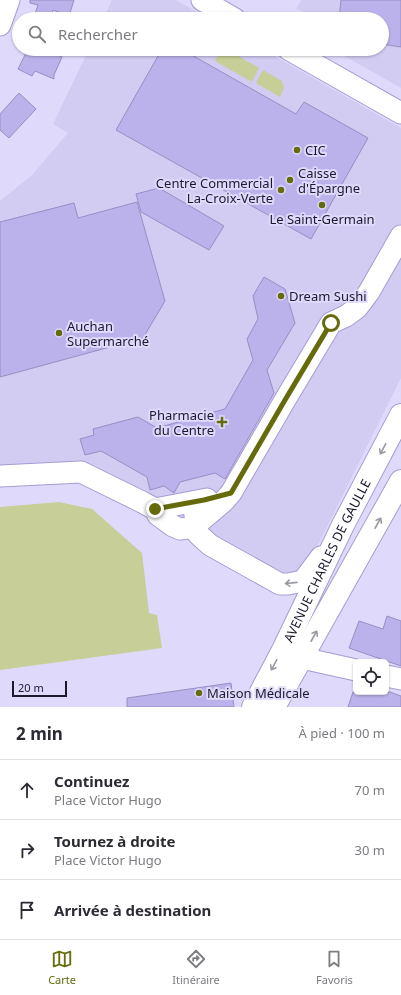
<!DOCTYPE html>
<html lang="fr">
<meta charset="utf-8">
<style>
:root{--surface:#fff;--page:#f2f2f3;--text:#2b2b33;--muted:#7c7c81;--line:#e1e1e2;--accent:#656a0b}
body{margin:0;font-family:"Noto Sans",sans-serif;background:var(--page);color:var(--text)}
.controls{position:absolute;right:12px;bottom:12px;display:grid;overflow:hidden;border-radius:6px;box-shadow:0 1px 3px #0004}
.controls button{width:36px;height:36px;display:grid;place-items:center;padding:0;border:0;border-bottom:1px solid var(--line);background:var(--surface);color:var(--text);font:20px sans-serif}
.scale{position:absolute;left:12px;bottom:10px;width:55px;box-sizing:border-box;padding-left:4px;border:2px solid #1c182d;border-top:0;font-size:11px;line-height:14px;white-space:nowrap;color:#1c182d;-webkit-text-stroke:3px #dfdafc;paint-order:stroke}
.stop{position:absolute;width:12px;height:12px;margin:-9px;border:3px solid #656a0b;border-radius:50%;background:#fff}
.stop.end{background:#656a0b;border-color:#fff;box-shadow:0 1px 4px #0008}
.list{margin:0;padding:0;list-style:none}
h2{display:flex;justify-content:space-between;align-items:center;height:52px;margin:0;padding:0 16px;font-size:17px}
h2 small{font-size:13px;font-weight:400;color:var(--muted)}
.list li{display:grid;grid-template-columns:26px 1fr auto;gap:12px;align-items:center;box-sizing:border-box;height:60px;padding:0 16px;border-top:1px solid var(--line)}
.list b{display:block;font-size:15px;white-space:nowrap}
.list p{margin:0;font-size:13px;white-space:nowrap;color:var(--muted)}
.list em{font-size:13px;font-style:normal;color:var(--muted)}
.icon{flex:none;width:22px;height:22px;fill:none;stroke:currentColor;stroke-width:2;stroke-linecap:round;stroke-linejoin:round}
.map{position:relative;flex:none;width:401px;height:707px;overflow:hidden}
.search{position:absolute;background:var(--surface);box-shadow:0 1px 3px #0004;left:12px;right:12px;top:12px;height:44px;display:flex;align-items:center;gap:10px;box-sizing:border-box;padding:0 14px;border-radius:22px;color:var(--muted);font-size:15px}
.sheet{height:232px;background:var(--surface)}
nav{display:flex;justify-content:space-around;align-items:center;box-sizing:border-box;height:56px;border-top:1px solid var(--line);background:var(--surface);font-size:11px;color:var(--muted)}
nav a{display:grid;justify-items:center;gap:2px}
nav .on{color:var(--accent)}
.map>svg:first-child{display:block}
.built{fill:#d2ccf2}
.green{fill:#c8ce97}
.building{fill:#bcb2eb;stroke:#988ec3}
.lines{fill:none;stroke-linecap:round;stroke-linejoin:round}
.minor-casing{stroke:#a69cd2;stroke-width:23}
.secondary-casing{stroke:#a69cd2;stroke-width:24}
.minor{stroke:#fff;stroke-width:21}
.secondary{stroke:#fff;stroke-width:22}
.oneway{stroke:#9997a0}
.route{stroke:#656a0b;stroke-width:5}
.poi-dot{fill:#656a0b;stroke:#dfdafc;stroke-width:1.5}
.labels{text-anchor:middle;stroke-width:4;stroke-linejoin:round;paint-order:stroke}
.poi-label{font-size:13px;fill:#1c182d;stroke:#dfdafc;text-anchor:start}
.street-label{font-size:13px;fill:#1c182d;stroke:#dfdafc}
</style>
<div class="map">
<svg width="401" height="707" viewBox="0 0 401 707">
<rect width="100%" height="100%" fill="#dfdafc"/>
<g class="built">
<path d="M 112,0 L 176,0 L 209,19 L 103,19 Z"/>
<path d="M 301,0 L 401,0 L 401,88 L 332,49 L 382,49 L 382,19 L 322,19 L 296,9 Z"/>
<path d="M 89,49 L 262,49 L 401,128 L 401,378 L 293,595 L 51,465 L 0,465 L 0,201 L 32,175 L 68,133 L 53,124 Z"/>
</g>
<g class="green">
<path d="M 221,49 L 226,49 L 259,68 L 252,82 L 215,61 Z"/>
<path d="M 263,70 L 282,81 L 284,88 L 280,97 L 256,83 Z"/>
<path d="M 59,502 L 92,509 L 142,553 L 149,613 L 157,615 L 162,648 L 0,670 L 0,507 Z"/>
</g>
<g class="building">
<path d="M 30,0 L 74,0 L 69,16 L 53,10 L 50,19 L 33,19 L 38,5 L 30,3 Z"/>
<path d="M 341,0 L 401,0 L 401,47 L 382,44 L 382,19 L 339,19 Z"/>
<path d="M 28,49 L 45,49 L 62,57 L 54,75 L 54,79 L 35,71 L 32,76 L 18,69 Z"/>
<path d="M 162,49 L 181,49 L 296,114 L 304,102 L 368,138 L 311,239 L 116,130 Z"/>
<path d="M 19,93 L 36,109 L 9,138 L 0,130 L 0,114 Z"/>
<path d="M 159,188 L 224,226 L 209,250 L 141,212 L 136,194 Z"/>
<path d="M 137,202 L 165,301 L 143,338 L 0,377 L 0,222 L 74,203 L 78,218 Z"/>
<path d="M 264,277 L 285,289 L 295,323 L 267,370 L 274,393 L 225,479 L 215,473 L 180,482 L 174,493 L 164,486 L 150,490 L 147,477 L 101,451 L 85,455 L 80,439 L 94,435 L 93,429 L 138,417 L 157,428 L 225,409 L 253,360 L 247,339 L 258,319 L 253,296 Z"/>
<path d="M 387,616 L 401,621 L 401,666 L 349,648 L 359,621 L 383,629 Z"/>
<path d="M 231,683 L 234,707 L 127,707 L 127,698 Z"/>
<path d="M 353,692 L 390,692 L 401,696 L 401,707 L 348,707 Z"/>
</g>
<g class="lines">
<defs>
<g id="minor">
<path d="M 202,0 L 235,19"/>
<path d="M 0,25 L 9,0"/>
<path d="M 288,49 L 401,113"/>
<path d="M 0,476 L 81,472 L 142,502 L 155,509 L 158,515 L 173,526 L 180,529 L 189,528 L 197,524 L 223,502 L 231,493 L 285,400 L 331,323 L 346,316 L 357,308 L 369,292 L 401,236"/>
<path d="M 193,502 L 198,534 L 210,545 L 280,584 L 288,584 L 303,581 L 321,557"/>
<path d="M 155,509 L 207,499"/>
<path d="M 302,658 L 356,670"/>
<path d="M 386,676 L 401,679"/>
</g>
<g id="secondary">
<path id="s1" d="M 253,707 L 284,648 L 343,525 L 401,415"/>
<path d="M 274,707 L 401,481"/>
</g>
</defs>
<use href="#minor" class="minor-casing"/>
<use href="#secondary" class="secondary-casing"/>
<use href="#minor" class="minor"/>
<use href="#secondary" class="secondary"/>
</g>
<defs><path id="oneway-shaft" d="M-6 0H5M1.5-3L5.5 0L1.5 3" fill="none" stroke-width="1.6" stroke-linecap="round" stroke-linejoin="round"/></defs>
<g class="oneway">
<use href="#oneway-shaft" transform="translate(383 449) rotate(118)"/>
<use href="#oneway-shaft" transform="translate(378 523) rotate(-61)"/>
<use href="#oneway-shaft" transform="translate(291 583) rotate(174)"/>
<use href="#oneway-shaft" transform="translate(314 636) rotate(-61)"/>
<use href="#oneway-shaft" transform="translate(274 665) rotate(118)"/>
</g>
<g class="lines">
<path class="route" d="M 155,509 L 204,500 L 231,493 L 285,400 L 331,323"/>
</g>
<g class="poi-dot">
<circle cx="297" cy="150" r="4"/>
<circle cx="290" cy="180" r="4"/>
<circle cx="281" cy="190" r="4"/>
<circle cx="322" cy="205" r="4"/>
<circle cx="281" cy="296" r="4"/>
<circle cx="59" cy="333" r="4"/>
<path d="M220 416h4v4h4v4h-4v4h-4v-4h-4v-4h4z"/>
<circle cx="199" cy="693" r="4"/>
</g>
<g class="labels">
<g class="poi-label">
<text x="305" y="155">CIC</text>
<text x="298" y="178">Caisse<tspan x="298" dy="15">d'Épargne</tspan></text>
<text x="273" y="188" text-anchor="end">Centre Commercial<tspan x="273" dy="15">La-Croix-Verte</tspan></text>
<text x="322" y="224" text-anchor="middle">Le Saint-Germain</text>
<text x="289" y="301">Dream Sushi</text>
<text x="67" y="331">Auchan<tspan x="67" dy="15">Supermarché</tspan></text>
<text x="214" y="420" text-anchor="end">Pharmacie<tspan x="214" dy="15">du Centre</tspan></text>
<text x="207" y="698">Maison Médicale</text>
</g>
<g class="street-label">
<text dy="5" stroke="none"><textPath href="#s1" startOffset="164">AVENUE CHARLES DE GAULLE</textPath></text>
</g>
</g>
</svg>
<div class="controls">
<button><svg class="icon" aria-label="locate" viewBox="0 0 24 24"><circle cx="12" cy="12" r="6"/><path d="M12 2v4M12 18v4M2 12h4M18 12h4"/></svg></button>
</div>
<div class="scale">20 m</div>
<div class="stop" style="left:331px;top:323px"></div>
<div class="stop end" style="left:155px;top:509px"></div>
<div class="search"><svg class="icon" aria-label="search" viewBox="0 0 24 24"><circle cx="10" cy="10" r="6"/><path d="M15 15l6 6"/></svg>Rechercher</div>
</div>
<section class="sheet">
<h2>2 min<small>À pied · 100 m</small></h2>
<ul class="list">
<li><svg class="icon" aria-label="ahead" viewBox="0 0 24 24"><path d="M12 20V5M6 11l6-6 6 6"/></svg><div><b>Continuez</b><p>Place Victor Hugo</p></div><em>70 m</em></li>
<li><svg class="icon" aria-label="right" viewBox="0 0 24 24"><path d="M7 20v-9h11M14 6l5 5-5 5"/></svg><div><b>Tournez à droite</b><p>Place Victor Hugo</p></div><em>30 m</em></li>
<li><svg class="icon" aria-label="arrive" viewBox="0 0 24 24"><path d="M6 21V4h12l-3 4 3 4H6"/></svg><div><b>Arrivée à destination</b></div></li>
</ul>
</section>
<nav>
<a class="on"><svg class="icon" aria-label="map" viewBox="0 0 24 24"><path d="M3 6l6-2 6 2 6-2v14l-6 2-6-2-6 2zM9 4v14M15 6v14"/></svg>Carte</a>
<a><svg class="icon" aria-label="directions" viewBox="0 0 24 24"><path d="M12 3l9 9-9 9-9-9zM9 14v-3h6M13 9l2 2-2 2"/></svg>Itinéraire</a>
<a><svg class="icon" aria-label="saved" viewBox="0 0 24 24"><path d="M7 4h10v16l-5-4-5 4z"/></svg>Favoris</a>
</nav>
